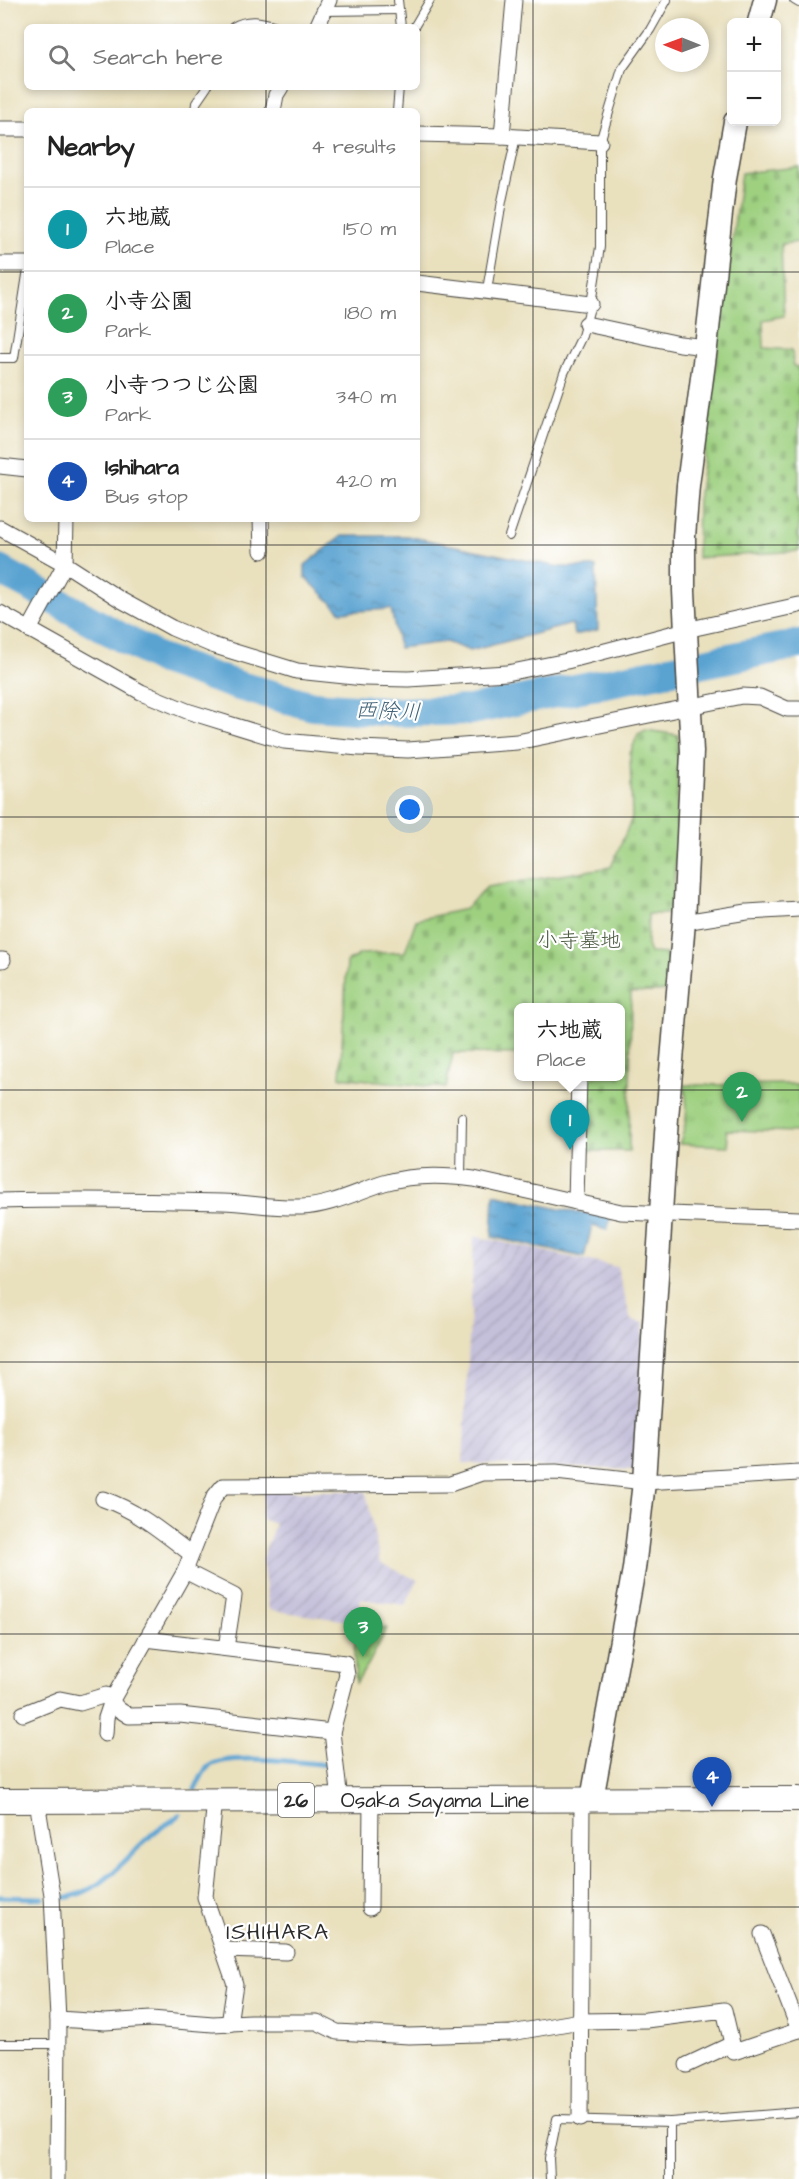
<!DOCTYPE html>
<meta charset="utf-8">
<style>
:root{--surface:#fff;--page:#f2f2f2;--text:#222;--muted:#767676;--line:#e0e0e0;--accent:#0b8043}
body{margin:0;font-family:"Architects Daughter","Klee One",sans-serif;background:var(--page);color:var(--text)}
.controls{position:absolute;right:18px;top:18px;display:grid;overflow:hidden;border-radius:9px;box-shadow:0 3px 9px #0003}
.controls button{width:54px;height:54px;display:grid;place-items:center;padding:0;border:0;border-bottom:2px solid var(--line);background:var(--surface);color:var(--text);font:30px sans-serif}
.compass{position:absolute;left:655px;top:18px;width:54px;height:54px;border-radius:50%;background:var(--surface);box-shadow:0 3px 9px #0003;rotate:271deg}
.you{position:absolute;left:410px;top:810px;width:21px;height:21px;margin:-15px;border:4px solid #fff;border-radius:50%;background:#1a73e8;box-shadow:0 0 0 9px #1a73e833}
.badge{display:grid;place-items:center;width:39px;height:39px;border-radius:50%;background:var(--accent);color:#fff;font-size:20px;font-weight:700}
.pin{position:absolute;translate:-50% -50px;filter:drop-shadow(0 2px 3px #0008)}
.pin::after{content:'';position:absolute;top:32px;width:21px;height:18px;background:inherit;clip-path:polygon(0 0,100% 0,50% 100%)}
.popup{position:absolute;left:514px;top:1003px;width:111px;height:78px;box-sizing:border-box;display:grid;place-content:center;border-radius:9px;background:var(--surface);filter:drop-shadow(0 2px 4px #0005);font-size:20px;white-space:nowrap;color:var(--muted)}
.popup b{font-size:22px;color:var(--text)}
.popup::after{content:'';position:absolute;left:50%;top:100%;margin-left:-12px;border:12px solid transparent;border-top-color:var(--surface)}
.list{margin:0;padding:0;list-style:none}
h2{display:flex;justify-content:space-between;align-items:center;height:78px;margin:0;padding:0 24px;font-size:26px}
h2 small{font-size:20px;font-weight:400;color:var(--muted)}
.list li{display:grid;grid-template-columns:39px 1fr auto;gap:18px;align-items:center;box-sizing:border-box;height:84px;padding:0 24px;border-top:2px solid var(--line)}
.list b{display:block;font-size:22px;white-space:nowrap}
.list p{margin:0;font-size:20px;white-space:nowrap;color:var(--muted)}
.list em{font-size:20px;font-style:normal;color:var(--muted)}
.icon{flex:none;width:33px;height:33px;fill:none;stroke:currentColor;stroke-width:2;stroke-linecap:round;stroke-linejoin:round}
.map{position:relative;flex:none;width:799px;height:2179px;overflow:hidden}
.search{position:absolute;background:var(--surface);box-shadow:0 3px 9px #0003;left:24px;top:24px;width:396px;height:66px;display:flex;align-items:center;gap:15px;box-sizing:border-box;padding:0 21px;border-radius:9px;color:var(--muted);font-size:22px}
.panel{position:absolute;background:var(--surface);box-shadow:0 3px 9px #0003;left:24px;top:108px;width:396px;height:414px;border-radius:9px}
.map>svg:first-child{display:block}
.industrial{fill:url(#industrial-furrows)}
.cemetery{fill:url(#cemetery-stones);stroke:#647e56;stroke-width:1.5}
.park{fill:url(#park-tufts);stroke:#647e56;stroke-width:1.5}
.water{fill:url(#water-ripples);stroke:#42677e;stroke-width:1.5}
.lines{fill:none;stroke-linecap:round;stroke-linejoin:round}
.stream{stroke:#5aa3d1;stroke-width:5}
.river{stroke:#5aa3d1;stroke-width:30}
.lane-casing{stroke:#484641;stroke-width:10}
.street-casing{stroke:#484641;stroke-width:17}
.secondary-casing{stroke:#484641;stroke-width:25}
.primary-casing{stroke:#484641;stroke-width:26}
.lane{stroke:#fff;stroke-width:8}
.street{stroke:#fff;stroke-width:15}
.secondary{stroke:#fff;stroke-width:22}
.primary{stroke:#fff;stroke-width:24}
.grid{fill:none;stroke:#2b2b2b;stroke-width:1.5;stroke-opacity:0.55}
.labels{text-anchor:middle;stroke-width:4.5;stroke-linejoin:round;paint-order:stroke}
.shield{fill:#fff;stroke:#6b6b6b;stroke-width:1.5}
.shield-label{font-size:20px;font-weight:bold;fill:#2b2b2b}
.park-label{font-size:21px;fill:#4e5d44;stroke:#fff}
.street-label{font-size:21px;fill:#2b2b2b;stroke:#fff}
.water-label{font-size:22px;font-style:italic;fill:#406176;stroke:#fff}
.neighbourhood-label{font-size:22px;letter-spacing:1.5px;fill:#2b2b2b;stroke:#fff}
</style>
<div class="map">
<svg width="799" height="2179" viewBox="0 0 799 2179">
<defs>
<pattern id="industrial-furrows" width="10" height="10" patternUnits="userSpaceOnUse" patternTransform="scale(1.5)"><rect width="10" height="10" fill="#c5c0da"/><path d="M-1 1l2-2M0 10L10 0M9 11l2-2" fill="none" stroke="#a9a5bb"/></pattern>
<pattern id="cemetery-stones" width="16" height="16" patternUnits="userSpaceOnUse" patternTransform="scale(1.5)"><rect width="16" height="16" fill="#9ed080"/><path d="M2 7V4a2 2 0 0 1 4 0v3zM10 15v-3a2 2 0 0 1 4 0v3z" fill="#88b36f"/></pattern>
<pattern id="park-tufts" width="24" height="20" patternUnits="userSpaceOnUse" patternTransform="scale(1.5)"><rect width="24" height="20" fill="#9ed080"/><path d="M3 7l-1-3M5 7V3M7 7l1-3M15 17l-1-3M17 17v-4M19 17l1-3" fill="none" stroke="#88b36f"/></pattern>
<pattern id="water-ripples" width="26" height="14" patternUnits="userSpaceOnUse" patternTransform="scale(1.5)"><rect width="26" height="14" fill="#5aa3d1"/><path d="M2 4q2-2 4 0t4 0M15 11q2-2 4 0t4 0" fill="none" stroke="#4b85aa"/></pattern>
</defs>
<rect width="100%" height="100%" fill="#fff"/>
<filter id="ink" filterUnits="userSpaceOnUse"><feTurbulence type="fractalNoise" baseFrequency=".0167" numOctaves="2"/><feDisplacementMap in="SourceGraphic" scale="12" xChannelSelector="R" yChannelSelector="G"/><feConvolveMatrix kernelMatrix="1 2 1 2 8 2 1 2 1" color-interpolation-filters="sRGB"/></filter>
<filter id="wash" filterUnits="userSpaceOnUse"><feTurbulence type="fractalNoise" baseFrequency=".008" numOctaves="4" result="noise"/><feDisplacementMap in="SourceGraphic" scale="24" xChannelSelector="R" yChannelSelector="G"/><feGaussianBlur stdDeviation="1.35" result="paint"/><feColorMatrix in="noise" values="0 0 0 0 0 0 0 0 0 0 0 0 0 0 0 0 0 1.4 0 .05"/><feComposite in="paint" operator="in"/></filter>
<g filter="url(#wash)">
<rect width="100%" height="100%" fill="#e9e0bd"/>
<g class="industrial">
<path d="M 474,1236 L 617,1267 L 631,1320 L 644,1323 L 635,1470 L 463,1463 Z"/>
<path d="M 264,1491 L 366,1491 L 380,1563 L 418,1580 L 405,1605 L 360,1599 L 356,1622 L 269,1610 L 262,1559 L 275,1524 L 261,1519 Z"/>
</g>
<g class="cemetery">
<path d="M 799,167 L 799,242 L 781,244 L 784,316 L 763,320 L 764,348 L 792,350 L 793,366 L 799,367 L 799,551 L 697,558 L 698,501 L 741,173 Z"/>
<path d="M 646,730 L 678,735 L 677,836 L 672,914 L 648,914 L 647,945 L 650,953 L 669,954 L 667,991 L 631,993 L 629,1151 L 582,1151 L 583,1077 L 621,1076 L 621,1008 L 519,1008 L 519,1054 L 453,1053 L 446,1088 L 340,1077 L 347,962 L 360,954 L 405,952 L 416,920 L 465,909 L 487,887 L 611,867 L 632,818 L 630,754 L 638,734 Z"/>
</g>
<g class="park">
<path d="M 799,1084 L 799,1132 L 726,1130 L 729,1146 L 679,1144 C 687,1127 689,1104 684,1085 Z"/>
<path d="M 357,1626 L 387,1628 L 369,1663 L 356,1683 L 354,1652 Z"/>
</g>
<g class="water">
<path d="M 342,536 L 407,536 L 559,567 L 596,567 L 598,630 L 574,635 L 572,624 L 470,651 L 446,642 L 399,648 L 391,609 L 341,612 L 305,577 L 305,565 Z"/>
<path d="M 494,1194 L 559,1209 L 611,1217 L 607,1230 L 592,1226 L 584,1257 L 492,1237 Z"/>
</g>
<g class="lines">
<g class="stream">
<path d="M 195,1789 C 199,1783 202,1773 207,1768 C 223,1751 304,1763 328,1765"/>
<path d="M 0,1897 L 43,1898"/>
<path d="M 62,1898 C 105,1893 125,1856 156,1831 C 164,1825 173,1822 179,1815"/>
</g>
<path class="river" d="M 0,570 L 162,660 L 239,686 L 313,706 L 397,712 L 471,710 L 799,644"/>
</g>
</g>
<g filter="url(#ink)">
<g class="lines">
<defs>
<g id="lane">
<path d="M 398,0 L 401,27"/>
<path d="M 794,0 L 799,3"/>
<path d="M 325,11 L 398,10"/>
<path d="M 233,27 C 249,17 263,22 280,27"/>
<path d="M 414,27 L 430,0"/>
<path d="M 195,111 L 196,103 L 207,87"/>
<path d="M 397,111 L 399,87"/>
<path d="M 487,290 L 502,201 L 516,137"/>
<path d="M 0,358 L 14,358 L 27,275"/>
<path d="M 509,536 L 564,373 L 582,336 L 591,304 L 600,247 L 600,142 L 622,69 L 650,30 L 667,0"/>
<path d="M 461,1177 L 462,1117"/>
<path d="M 0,2044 L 57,2044"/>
<path d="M 670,2122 L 670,2179"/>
<path d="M 550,2179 L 549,2158 L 557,2119 L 670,2122 L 799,2112"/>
</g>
<g id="street">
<path d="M 317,27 L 329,0"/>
<path d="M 273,111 L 276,95 L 281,87"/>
<path d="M 0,129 L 27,129"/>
<path d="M 417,134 L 502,136 L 514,0"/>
<path d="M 502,136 L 600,142"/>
<path d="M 0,264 L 27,264"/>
<path d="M 417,283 L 591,304"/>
<path d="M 586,324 L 680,344 L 706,347"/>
<path d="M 0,466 L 27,469"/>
<path d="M 261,519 L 262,551"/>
<path d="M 0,528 L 65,564 L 121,600 L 172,628 L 212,645 L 297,671 L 364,678 L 408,679 L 507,673 L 567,661 L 686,630 L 799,605"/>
<path d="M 0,613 L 141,692 L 187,711 L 284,741 L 359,748 L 408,750 L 517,742 L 742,696 L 760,697 L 787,709 L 799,709"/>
<path d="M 29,630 L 65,564 L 66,519"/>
<path d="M 684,922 L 747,912 L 799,909"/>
<path d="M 0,960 L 3,960"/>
<path d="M 0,1201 C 75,1199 149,1200 223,1202 C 249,1203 275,1208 301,1207 C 330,1206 356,1192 384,1183 C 413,1174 444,1175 474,1179 L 621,1212 L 799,1219"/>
<path d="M 576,1202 L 579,1076"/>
<path d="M 103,1499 C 138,1511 162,1532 191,1554"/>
<path d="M 185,1571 L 234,1596 L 226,1648"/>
<path d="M 146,1639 L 345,1663 L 347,1675 L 332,1732 L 340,1800"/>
<path d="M 23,1714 L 60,1699 L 80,1703 L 106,1695 L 118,1709 L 129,1716 L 180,1715 L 332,1732"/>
<path d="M 105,1734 L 106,1718 L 112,1700 L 185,1571 L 214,1497 L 223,1486 L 450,1484 L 482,1473 L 556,1472 L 644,1482 L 799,1473"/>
<path d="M 215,1800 L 205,1897 L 235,1984 L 229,2024"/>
<path d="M 37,1801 L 52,1895 L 58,2019 L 57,2179"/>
<path d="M 370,1908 L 371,1799"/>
<path d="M 762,1934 L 799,2030"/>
<path d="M 223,1950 L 286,1952"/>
<path d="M 58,2019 L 105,2022 L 151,2019 L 213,2024 L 250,2022 L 317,2022 L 337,2032 L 409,2036 L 511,2033 L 580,2021 L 646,2020 L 724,2010 L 734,2052 L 799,2030"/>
<path d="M 687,2065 L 732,2044"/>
<path d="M 580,2119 L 582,1799"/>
</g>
<g id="secondary">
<path d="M 759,22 L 765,0"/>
<path d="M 592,1799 L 634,1569 L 644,1482 L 667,1118 L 684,922 L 692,752 L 684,591 L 684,537 L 688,485 L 706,347 L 725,178 L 735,122"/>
</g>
<path id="primary" d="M 0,1801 L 799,1799"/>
</defs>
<use href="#lane" class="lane-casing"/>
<use href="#street" class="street-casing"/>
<use href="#secondary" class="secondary-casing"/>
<use href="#primary" class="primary-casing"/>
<use href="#lane" class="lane"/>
<use href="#street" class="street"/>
<use href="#secondary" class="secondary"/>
<use href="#primary" class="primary"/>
</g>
</g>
<path class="grid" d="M 266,0 L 266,27M 533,0 L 533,2179M 266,87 L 266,111M 0,272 L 27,272M 417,272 L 799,272M 266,519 L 266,2179M 0,545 L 799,545M 0,817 L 799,817M 0,1090 L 799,1090M 0,1362 L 799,1362M 0,1634 L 799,1634M 0,1907 L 799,1907"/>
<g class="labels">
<rect class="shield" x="278" y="1783" width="36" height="34" rx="4.5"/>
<g class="shield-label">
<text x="296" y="1807">26</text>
</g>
<g class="park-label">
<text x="579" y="947">小寺墓地</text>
</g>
<g class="street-label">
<text x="435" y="1807">Osaka Sayama Line</text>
</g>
<g class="water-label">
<text transform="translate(388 710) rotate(2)" y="8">西除川</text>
</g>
<g class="neighbourhood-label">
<text x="278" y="1939">ISHIHARA</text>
</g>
</g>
</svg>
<div class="controls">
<button>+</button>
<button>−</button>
</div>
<svg class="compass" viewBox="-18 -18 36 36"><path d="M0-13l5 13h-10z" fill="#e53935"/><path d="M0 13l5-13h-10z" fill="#767676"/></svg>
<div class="you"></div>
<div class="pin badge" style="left:570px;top:1150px;background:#0f9aa8">1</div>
<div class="popup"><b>六地蔵</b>Place</div>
<div class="pin badge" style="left:742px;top:1122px;background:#2e9e5b">2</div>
<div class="pin badge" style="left:363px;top:1657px;background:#2e9e5b">3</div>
<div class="pin badge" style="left:712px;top:1807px;background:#1a4fb4">4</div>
<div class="search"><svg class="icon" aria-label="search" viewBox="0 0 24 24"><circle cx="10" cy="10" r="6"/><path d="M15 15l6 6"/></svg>Search here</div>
<section class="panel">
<h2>Nearby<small>4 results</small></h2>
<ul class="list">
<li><span class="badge" style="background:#0f9aa8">1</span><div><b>六地蔵</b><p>Place</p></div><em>150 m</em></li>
<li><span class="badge" style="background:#2e9e5b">2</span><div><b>小寺公園</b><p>Park</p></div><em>180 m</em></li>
<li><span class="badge" style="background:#2e9e5b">3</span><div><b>小寺つつじ公園</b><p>Park</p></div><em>340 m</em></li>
<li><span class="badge" style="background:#1a4fb4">4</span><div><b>Ishihara</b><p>Bus stop</p></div><em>420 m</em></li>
</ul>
</section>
</div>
